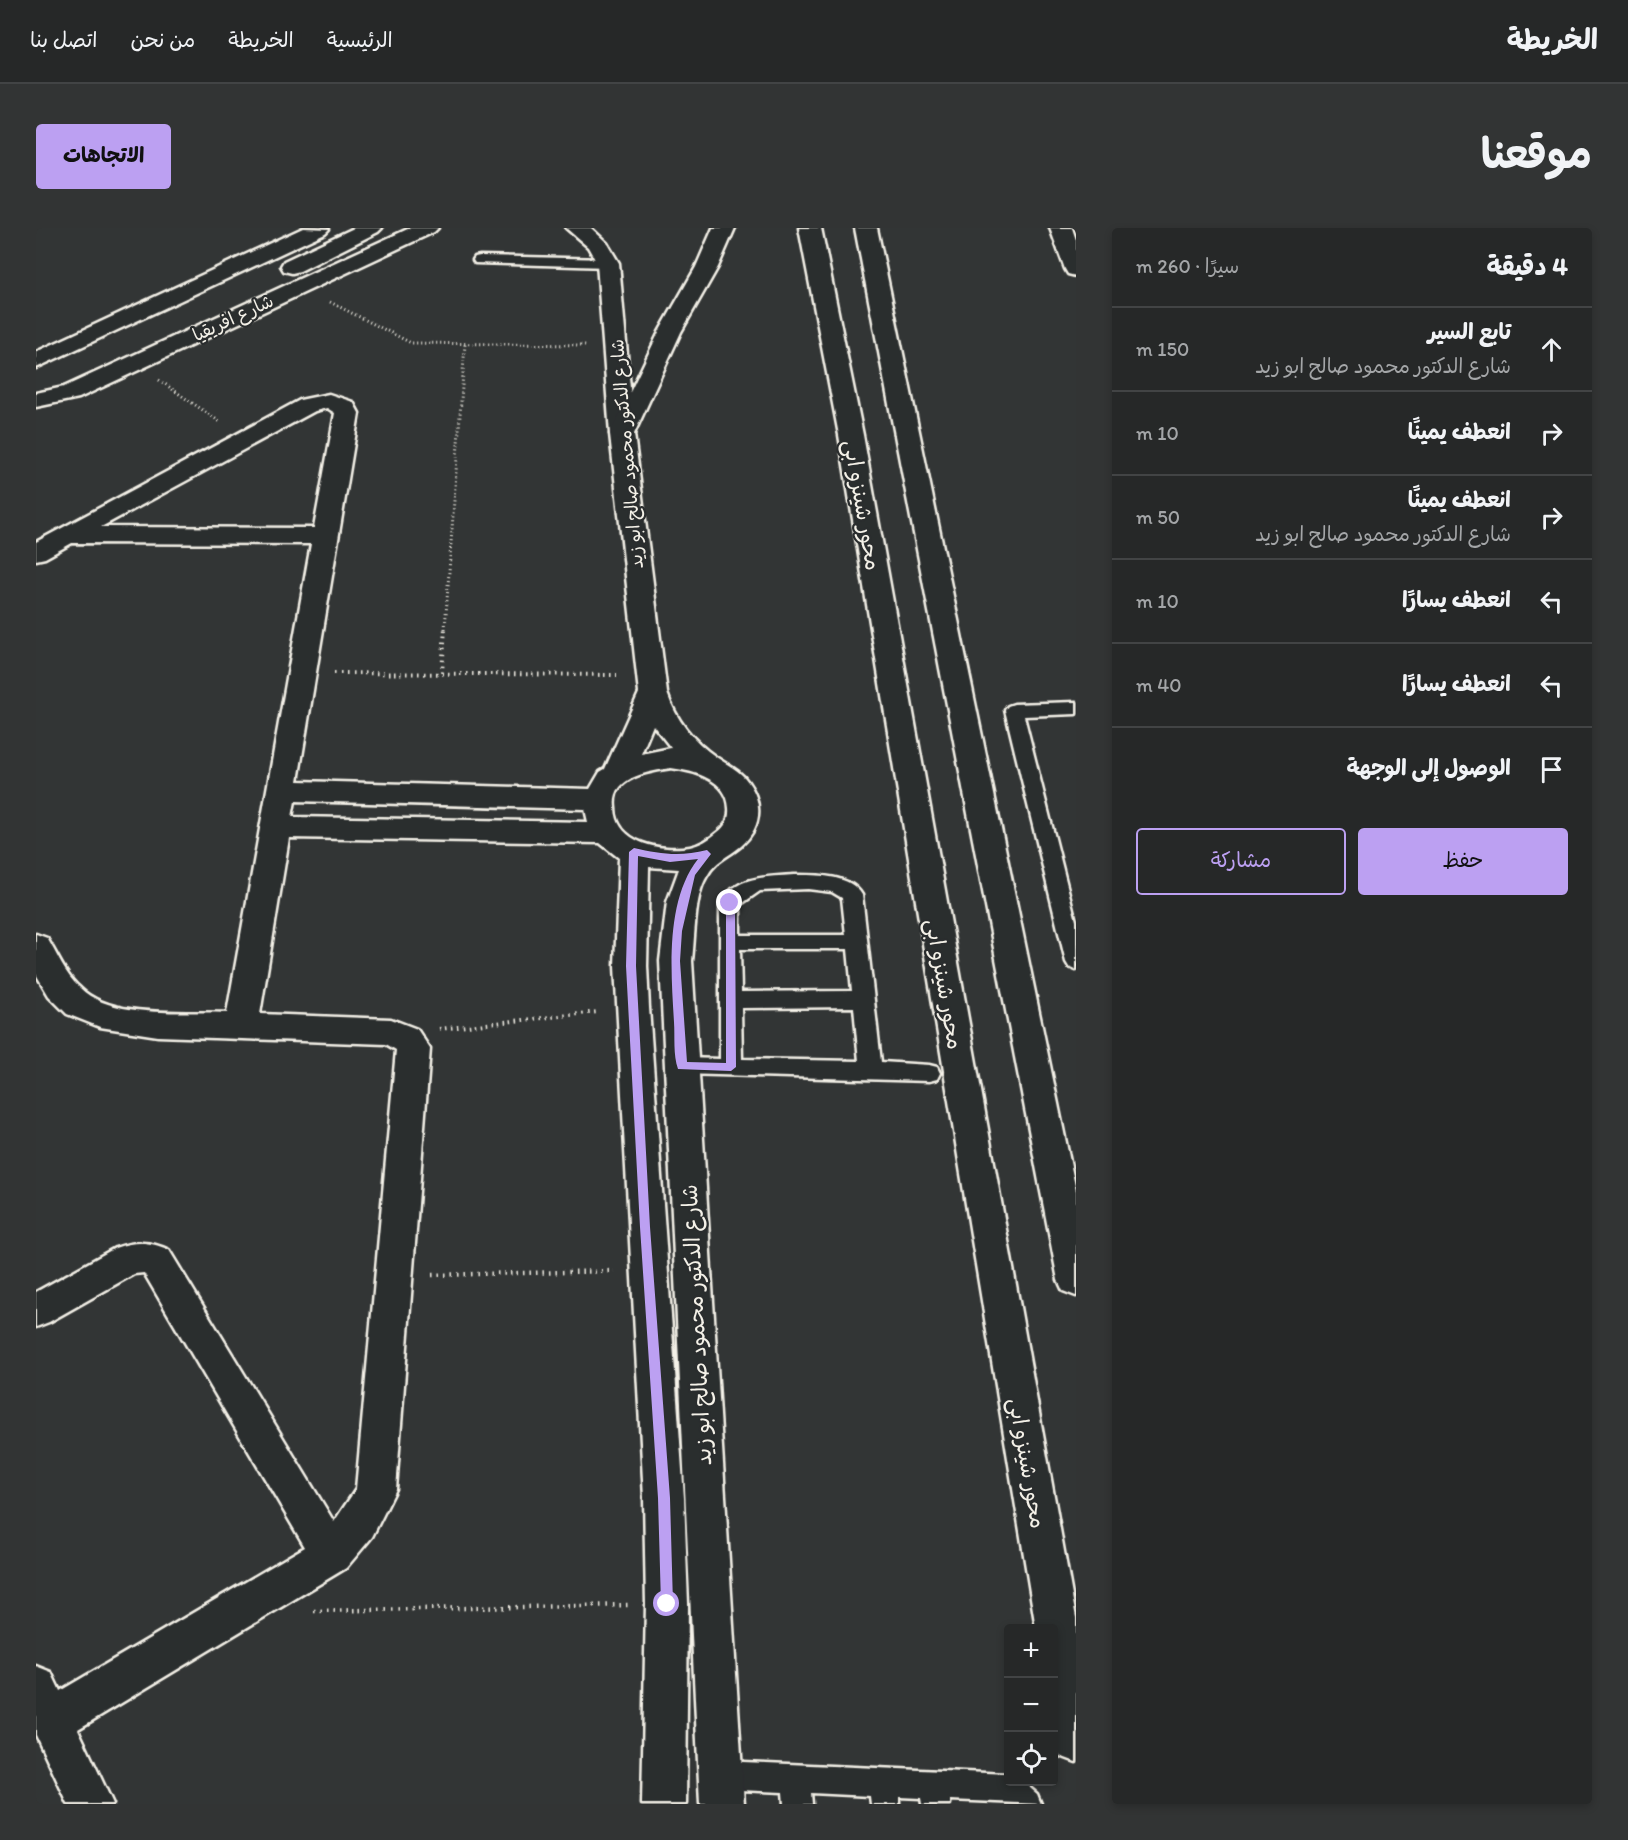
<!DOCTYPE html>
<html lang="ar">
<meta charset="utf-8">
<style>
:root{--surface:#262828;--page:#323434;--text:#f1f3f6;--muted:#a4a6a8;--line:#424445;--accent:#bca0f2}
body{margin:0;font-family:Itim,"Playpen Sans Arabic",sans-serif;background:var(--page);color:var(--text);direction:rtl}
.controls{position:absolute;right:18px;bottom:18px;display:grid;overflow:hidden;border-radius:6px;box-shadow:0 3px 9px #0003}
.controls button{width:54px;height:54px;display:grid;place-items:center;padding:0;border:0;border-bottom:2px solid var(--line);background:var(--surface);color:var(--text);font:30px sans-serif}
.stop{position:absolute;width:18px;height:18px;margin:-14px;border:4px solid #bca0f2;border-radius:50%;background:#fff}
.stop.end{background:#bca0f2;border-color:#fff;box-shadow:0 2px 6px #0008}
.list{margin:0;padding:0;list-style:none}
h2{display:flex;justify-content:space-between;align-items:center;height:78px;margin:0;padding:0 24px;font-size:26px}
h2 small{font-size:20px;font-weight:400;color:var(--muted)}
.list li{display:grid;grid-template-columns:39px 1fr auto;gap:18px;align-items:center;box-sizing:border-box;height:84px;padding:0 24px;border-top:2px solid var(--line)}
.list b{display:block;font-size:22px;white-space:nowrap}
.list p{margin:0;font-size:20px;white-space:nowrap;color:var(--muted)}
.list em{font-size:20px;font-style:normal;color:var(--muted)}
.actions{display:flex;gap:12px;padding:18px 24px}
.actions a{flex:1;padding:14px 0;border:2px solid var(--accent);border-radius:6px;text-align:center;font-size:21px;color:var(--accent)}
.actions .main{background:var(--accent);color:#111}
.icon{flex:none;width:33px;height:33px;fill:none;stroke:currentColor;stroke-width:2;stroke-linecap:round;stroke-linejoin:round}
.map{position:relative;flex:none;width:1040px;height:1576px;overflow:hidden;direction:ltr;border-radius:6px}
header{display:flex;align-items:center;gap:36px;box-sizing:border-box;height:84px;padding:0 30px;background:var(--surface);border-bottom:2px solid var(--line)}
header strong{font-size:28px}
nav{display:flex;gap:33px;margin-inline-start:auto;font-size:21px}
.intro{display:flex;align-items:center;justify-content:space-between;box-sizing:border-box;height:144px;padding:0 36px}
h1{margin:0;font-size:42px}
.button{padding:15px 27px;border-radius:6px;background:var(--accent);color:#111;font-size:21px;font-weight:700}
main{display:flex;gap:36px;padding:0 36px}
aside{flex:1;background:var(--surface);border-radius:6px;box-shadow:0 3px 9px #0003}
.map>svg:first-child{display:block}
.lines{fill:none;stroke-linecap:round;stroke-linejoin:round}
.service-casing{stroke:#f4f1e8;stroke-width:5}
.minor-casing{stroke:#f4f1e8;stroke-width:5}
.tertiary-casing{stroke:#f4f1e8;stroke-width:5}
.primary-casing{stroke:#f4f1e8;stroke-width:5}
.path-far2{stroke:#f4f1e8;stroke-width:3;stroke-dasharray:1 3;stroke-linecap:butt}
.path-far1{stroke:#f4f1e8;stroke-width:4;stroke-dasharray:1.5 4.5;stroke-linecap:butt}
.path{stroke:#f4f1e8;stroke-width:4.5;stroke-dasharray:1.5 5;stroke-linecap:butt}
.service{fill:#2a2d2e;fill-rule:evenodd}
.minor{fill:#2a2d2e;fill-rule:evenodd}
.tertiary{fill:#2a2d2e;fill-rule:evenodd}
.primary{fill:#2a2d2e;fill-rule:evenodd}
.route{fill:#bca0f2}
.labels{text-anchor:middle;stroke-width:4.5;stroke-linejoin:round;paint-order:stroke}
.far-street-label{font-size:18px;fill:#f4f1e8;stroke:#2a2d2e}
.street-label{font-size:22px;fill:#f4f1e8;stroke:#2a2d2e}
</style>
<header>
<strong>الخريطة</strong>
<nav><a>الرئيسية</a><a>الخريطة</a><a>من نحن</a><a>اتصل بنا</a></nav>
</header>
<div class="intro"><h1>موقعنا</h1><a class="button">الاتجاهات</a></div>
<main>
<aside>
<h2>4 دقيقة<small>سيرًا · 260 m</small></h2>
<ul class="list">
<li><svg class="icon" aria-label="ahead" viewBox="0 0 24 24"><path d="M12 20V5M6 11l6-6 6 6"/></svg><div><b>تابع السير</b><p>شارع الدكتور محمود صالح ابو زيد</p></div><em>150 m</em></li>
<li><svg class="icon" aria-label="right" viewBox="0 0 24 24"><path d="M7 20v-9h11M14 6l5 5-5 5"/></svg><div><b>انعطف يمينًا</b></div><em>10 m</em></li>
<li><svg class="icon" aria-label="right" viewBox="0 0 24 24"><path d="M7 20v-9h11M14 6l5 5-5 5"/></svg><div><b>انعطف يمينًا</b><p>شارع الدكتور محمود صالح ابو زيد</p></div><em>50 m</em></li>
<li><svg class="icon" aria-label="left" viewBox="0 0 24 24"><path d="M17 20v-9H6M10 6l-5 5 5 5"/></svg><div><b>انعطف يسارًا</b></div><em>10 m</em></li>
<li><svg class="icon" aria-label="left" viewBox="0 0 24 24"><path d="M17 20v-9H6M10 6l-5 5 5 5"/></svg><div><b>انعطف يسارًا</b></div><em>40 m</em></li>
<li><svg class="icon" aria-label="arrive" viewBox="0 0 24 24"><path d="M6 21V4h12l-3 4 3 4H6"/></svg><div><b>الوصول إلى الوجهة</b></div></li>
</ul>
<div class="actions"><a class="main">حفظ</a><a>مشاركة</a></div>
</aside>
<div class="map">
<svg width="1040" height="1576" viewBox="0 0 1040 1576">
<rect width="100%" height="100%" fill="#323535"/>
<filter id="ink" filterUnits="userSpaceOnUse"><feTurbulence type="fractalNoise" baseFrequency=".0167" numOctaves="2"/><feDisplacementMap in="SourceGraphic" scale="12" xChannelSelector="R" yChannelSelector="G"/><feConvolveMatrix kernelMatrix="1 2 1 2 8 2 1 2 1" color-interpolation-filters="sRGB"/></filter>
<g filter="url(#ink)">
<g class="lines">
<defs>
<g id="service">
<path d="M 444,28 L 572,31 L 579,35 L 572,39 L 439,35 L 437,32 L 439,29 Z"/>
<path d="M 1040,474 L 1040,486 L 988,488 L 1040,693 L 1040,742 L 1033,739 L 1030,734 L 969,482 L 972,478 L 978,476 Z"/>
<path d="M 758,647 C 779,647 814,646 826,667 L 845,834 L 893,837 L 901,839 L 904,845 L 901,851 L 893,853 L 646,846 L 638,844 L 635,838 L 638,832 L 646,830 L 684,831 L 684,675 C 700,648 730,649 758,647 ZM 772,661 L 796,664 L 806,670 L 810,707 L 704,707 L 704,677 L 724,663 ZM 704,721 L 812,721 L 816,763 L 705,764 ZM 818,779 L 823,833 L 706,831 L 705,780 Z"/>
<path d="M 684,1533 L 972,1546 L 972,1554 L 987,1554 L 1001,1566 L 1005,1576 L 914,1572 L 914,1576 L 886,1576 L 885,1570 L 863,1569 L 863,1576 L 835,1576 L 834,1568 L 775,1565 L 776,1576 L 748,1576 L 747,1564 L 684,1561 L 674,1557 L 670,1547 L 674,1537 Z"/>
</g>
<path id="minor" d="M 530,0 L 555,0 L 571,15 L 583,35 L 598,206 L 631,465 C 640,492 657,513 680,529 C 691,537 704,542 712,554 C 728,576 725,600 705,618 C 692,629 679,633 671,648 C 658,668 659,709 656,733 L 708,1576 L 664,1576 L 624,733 L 631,674 L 643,641 L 613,639 L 611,738 L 613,780 L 648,1270 L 652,1376 L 650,1576 L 606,1576 L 610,1376 L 608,1270 L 579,738 L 583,630 L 564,615 L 253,610 L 224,786 L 355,791 L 381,801 L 394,821 L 360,1261 L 336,1309 L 310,1340 L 42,1501 L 77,1576 L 32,1576 L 0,1507 L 0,1438 L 15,1444 L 24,1463 L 269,1319 L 108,1045 L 98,1046 L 13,1094 L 0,1099 L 0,1064 L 79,1020 C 99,1013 114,1013 133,1022 L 298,1294 L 320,1261 L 360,822 L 350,816 L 122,808 L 64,799 L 31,786 L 13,768 L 0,746 L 0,706 L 11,710 C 21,726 29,747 44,760 C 75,791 149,783 191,785 L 275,316 L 36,315 L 9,330 L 0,332 L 0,314 L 264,172 L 293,166 L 317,174 L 323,185 L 262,553 L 554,561 L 564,544 L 569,541 L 603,465 L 574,206 L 561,35 L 552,19 ZM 291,180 L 299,185 L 278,300 L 65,299 L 279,183 ZM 617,497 L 635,520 L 605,526 ZM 635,540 C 659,543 692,552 693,580 C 694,590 690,598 682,604 C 674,611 664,617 654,619 C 626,624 580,616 579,580 C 578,572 579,565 584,559 C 597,545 618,543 635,540 ZM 259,573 L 549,581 L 552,594 L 256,589 Z"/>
<g id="tertiary">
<path d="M 677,0 L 699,0 L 682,39 L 645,104 L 598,206 L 595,211 L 586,213 L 577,211 L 574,206 L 623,104 L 660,39 Z"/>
<path d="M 1014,0 L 1036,0 L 1040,12 L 1040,48 L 1032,46 L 1029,41 Z"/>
</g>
<g id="primary">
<path d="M 267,0 L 293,1 L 289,5 L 0,140 L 0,124 Z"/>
<path d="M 318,0 L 346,0 L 342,4 L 264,43 L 256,45 L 248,43 L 245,38 L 248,33 Z"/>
<path d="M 374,0 L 402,0 L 398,4 L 43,170 L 0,179 L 0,165 L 28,159 Z"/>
<path d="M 763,0 L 785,0 L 827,207 L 1040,1390 L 1040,1534 L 1024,1528 L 1018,1512 L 1017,1400 L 1000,1400 L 803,207 Z"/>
<path d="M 819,0 L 841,0 L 1040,963 L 1040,1068 L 1027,1063 L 1022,1052 Z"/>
</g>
</defs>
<use href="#service" class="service-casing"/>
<use href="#minor" class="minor-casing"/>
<use href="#tertiary" class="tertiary-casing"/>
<use href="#primary" class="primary-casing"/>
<g class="path-far2">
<path d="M 294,74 L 375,115 L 550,117"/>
<path d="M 123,152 L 184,194"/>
<path d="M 409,401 L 429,116"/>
</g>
<g class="path-far1">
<path d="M 298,445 L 581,447"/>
<path d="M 406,445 L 409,400"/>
<path d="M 403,801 L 562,784"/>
</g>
<g class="path">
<path d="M 396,1047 L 578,1043"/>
<path d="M 278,1383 L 592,1377"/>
</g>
<use href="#service" class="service"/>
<use href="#minor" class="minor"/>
<use href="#tertiary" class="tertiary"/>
<use href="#primary" class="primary"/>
</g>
</g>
<path class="route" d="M 598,620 C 624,626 644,629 671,622 L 675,626 L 659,647 L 646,703 L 644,733 L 651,834 L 690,835 L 690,675 L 694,672 L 699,675 L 700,839 L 695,843 L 642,841 C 637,827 639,809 638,794 C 635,744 629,673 662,631 L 634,634 L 602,628 L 600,738 L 614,999 L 634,1270 L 637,1376 L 631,1382 L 625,1376 L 622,1270 L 604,999 L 590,738 L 593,624 Z"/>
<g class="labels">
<g class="far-street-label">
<text transform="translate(197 90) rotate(-25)" y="6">شارع افريقيا</text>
<text transform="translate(591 226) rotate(-95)" y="6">شارع الدكتور محمود صالح ابو زيد</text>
</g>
<g class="street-label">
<text transform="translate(827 277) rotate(80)" y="8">محور شينزو ابى</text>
<text transform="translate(909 756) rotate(80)" y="8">محور شينزو ابى</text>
<text transform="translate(660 1097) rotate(-93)" y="8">شارع الدكتور محمود صالح ابو زيد</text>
<text transform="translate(992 1235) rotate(80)" y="8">محور شينزو ابى</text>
</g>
</g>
</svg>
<div class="controls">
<button>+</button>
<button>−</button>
<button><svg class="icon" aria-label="locate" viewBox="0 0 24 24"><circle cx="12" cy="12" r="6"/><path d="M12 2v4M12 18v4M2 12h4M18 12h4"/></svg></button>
</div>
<div class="stop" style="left:631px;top:1376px"></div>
<div class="stop end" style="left:694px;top:675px"></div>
</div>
</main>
